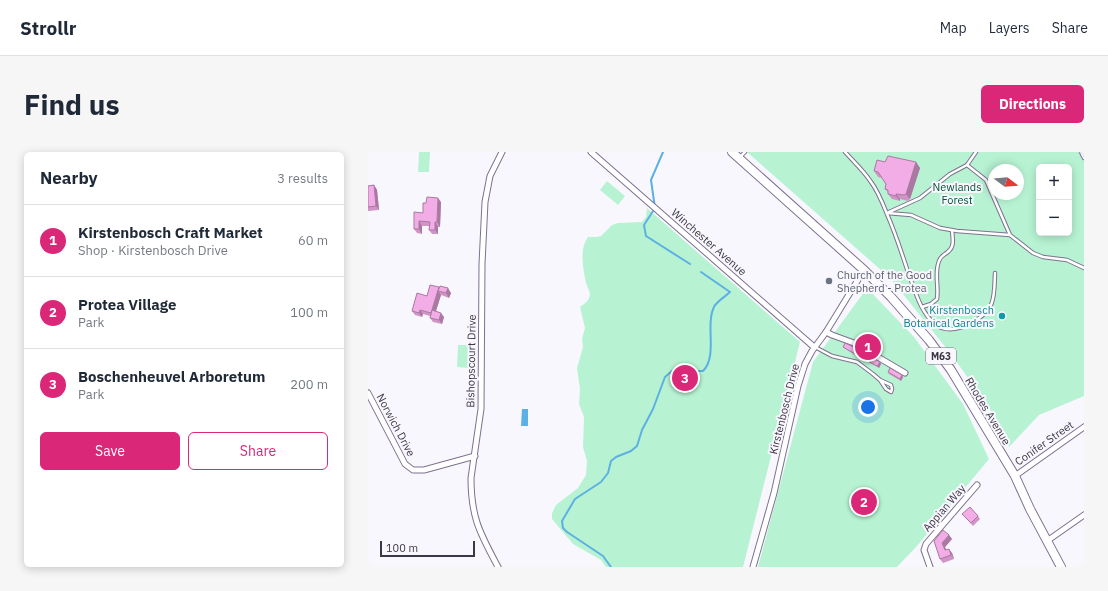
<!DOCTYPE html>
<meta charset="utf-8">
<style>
:root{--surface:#fff;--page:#f6f6f7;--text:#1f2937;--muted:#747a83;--line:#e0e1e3;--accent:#db2777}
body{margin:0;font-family:"IBM Plex Sans",sans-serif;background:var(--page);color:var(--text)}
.controls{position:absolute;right:12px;top:12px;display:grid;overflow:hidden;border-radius:6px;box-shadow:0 2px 10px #0003}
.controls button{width:36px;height:36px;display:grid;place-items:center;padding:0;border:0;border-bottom:1px solid var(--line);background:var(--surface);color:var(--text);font:20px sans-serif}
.compass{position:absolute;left:620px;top:12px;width:36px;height:36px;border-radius:50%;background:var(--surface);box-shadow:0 2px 10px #0003;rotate:106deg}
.scale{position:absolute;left:12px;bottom:10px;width:95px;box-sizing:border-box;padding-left:4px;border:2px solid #3c3744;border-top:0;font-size:11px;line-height:14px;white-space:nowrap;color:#3c3744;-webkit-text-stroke:3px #f9f7fe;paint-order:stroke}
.you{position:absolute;left:500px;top:255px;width:14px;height:14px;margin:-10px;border:3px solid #fff;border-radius:50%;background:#1a73e8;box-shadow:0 0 0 6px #1a73e833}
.badge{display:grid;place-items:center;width:26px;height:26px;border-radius:50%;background:var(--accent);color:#fff;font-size:13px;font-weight:700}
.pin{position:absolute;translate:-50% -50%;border:2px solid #fff;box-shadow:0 1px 4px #0006}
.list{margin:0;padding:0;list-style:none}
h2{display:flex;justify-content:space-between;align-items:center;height:52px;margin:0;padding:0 16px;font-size:17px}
h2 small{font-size:13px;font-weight:400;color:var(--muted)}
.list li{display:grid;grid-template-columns:26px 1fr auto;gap:12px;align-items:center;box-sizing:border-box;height:72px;padding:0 16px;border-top:1px solid var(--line)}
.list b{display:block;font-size:15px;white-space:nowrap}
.list p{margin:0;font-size:13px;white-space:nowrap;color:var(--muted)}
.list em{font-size:13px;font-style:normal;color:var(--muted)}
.actions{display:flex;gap:8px;padding:12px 16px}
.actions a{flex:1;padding:9px 0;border:1px solid var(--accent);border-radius:6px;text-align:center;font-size:14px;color:var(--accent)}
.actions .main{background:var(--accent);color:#fff}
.map{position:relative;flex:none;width:716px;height:415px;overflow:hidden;border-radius:6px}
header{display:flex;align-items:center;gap:24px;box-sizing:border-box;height:56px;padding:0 20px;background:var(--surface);border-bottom:1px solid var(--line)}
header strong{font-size:19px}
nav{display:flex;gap:22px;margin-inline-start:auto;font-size:14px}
.intro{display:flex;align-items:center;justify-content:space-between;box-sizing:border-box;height:96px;padding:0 24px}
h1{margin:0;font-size:28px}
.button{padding:10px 18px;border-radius:6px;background:var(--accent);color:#fff;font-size:14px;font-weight:700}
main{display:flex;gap:24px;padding:0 24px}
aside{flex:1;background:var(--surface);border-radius:6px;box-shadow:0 2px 10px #0003}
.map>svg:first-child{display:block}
.green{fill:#b7f3d3;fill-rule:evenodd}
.water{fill:#5db0e3}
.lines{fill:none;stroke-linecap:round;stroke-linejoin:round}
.stream{stroke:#5db0e3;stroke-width:2}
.lane-casing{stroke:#7e7190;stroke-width:4.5}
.street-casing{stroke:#7e7190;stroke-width:7}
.primary-casing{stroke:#7e7190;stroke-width:10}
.lane{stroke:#fff;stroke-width:2.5}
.street{stroke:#fff;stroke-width:5}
.primary{stroke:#fff;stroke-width:8}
.wall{fill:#d095c6}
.shaded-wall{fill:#a979a1}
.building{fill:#f2ade6;stroke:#a979a1}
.worship-dot{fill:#6b7280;stroke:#f9f7fe;stroke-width:1.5}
.culture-dot{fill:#0f9aa8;stroke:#f9f7fe;stroke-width:1.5}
.labels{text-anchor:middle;stroke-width:4;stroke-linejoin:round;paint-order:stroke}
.shield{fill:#f9f7fe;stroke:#75717c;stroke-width:1}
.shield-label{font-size:10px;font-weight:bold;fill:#3c3744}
.park-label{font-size:11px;fill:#004f32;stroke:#f9f7fe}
.street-label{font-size:11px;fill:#3c3744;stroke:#f9f7fe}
.worship-label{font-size:11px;fill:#5b616d;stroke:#f9f7fe;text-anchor:start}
.culture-label{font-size:11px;fill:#0d838f;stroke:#f9f7fe;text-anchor:end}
</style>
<header>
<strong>Strollr</strong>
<nav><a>Map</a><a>Layers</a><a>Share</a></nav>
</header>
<div class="intro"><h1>Find us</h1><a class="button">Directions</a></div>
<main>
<aside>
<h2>Nearby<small>3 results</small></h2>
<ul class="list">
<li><span class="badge">1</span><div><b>Kirstenbosch Craft Market</b><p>Shop · Kirstenbosch Drive</p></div><em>60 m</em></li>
<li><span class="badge">2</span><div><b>Protea Village</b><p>Park</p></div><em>100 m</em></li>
<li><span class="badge">3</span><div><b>Boschenheuvel Arboretum</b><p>Park</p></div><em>200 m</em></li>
</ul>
<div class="actions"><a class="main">Save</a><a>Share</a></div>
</aside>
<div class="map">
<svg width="716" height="415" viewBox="0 0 716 415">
<rect width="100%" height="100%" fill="#f9f7fe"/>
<g class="green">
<path d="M 51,0 L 62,0 L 61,20 L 50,20 Z"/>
<path d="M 379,0 L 716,0 L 716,244 L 671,263 L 641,295 L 626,263 L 583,202 L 522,126 ZM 671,15 L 701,15 L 701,81 L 671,81 ZM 626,18 L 650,18 L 650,42 L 626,42 Z"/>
<path d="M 239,29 L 257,44 L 250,53 L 232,38 Z"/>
<path d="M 279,56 L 432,190 L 375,415 L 238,415 L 233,408 L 205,392 L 184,367 L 184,361 L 188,353 L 210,336 L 218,323 L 219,309 L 215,295 L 216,265 L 211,252 L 212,237 L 209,216 L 215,195 L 214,187 L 217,176 L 212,155 C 216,152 221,149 222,143 C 222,139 219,135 218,131 C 215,117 211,97 220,85 L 229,85 L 233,84 L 244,73 L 250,71 L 274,70 L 278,65 Z"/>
<path d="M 499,136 L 546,185 L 595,252 L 621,307 L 549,394 L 529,415 L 390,415 L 445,210 Z"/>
<path d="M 90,193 L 100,193 L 100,216 L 89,215 Z"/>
</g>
<path class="water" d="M 154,257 L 160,257 L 160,274 L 153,274 Z"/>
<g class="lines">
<g class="stream">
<path d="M 295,0 L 283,28 L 287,56 L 276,73 L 278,84 L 322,112"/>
<path d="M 243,415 L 235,404 L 199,380 L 195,376 L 194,369 L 207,347 L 233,330 L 240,321 L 243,309 L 248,305 L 263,299 L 269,294 L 274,278 L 285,257 L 297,225 L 304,219 L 315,215 L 322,216 L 329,219 L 335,219 C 350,204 337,173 346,155 C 348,150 358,144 362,140 L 333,120"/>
</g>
<defs>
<g id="lane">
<path d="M 477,0 C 486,10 496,19 503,30 C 510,39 515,52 519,62 C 527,80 533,99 539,117 C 546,135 552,161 568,173 C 579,181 595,176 605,170 C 628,157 626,145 627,121"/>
<path d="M 713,0 L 716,6"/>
<path d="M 372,5 L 377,0"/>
<path d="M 599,13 L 618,28 L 642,83 L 665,101 L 675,105 L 699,108 L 716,116"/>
<path d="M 519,61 L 543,63 L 572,76 L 589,79 L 642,83"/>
<path d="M 519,61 L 552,46 L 582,22 L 599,13 L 608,0"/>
<path d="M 554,155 L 563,152 L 569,147 C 571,134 566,121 571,109 C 572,106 574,104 577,102 C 587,96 585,89 584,78"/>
<path d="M 447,195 L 464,204 L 489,210 L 505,222 L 512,228 L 518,237 L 523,240 L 524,237 L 523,233 L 512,228"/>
</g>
<g id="street">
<path d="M 223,0 L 446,195"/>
<path d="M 458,180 L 464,183 L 486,191 L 537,221"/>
<path d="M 0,241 L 37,312 L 45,318 L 56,318 L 107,304"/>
<path d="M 647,324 L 716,275"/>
<path d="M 679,389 L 716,363"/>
<path d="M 130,415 C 112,381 103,366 103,326 L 113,257 L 114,112 L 117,50 L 122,24 L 134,0"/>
<path d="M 385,415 L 406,341 L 430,234 L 437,212 L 444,199 L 458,180 L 496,118"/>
<path d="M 562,415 L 556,398 L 558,392 L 609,333"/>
</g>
<path id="primary" d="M 364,0 L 496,118 L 523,145 L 561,188 L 583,218 L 647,324 L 662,357 L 693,415"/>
</defs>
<use href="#lane" class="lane-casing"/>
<use href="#street" class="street-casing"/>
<use href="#primary" class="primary-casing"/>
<use href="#lane" class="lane"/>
<use href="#street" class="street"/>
<use href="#primary" class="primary"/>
</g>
<g class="wall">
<path d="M 517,10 L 548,10 L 552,16 L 542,47 L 540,49 L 532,47 L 532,49 L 524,47 L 520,42 L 520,40 L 517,37 L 518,32 L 514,26 L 510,25 L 506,19 Z"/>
<path d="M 6,33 L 9,38 L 11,58 L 0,59 L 0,34 Z"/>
<path d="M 73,50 L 72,75 L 70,75 L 70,82 L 64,82 L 61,78 L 62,74 L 54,74 L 54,82 L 49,81 L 46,77 L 55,61 Z"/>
<path d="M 62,133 L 83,141 L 81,146 L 73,143 L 68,159 L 76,165 L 74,172 L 65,170 L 62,166 L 62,164 L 55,162 L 54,165 L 47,163 L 44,159 L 59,144 Z"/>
<path d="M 475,195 L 490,197 L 491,198 L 488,203 L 476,196 Z"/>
<path d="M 498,208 L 512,210 L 513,212 L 511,216 L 499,209 Z"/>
<path d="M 520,220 L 535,225 L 533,229 L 521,222 Z"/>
<path d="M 594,362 L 610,364 L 612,367 L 605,374 Z"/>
<path d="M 581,383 L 584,387 L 577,395 L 578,398 L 584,401 L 586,407 L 575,411 L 572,407 Z"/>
</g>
<g class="shaded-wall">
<path d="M 548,10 L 552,16 L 542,47 L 538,42 Z"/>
<path d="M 6,33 L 9,38 L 11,58 L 8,54 Z"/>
<path d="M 528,42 L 532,47 L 532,49 L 528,44 Z"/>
<path d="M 70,46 L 73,50 L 72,75 L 69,70 Z"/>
<path d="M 51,69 L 54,74 L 54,82 L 51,77 Z"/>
<path d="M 67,70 L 70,75 L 70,82 L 67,78 Z"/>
<path d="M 71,135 L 70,139 L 73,143 L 66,165 L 63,161 Z"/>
<path d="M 80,136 L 83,141 L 81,146 L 78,141 Z"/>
<path d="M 52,158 L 55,162 L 54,165 L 51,161 Z"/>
<path d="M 73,161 L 76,165 L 74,172 L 71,168 Z"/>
<path d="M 490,197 L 491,198 L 488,203 L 487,202 Z"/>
<path d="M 512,210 L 513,212 L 511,216 L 509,214 Z"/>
<path d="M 534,223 L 535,225 L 533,229 L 532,227 Z"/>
<path d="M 581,383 L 584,387 L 577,395 L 580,403 L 577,398 L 574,391 Z"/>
<path d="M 581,397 L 584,401 L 586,407 L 583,403 Z"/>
</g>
<g class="building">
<path d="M 520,4 L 548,10 L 538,42 L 536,43 L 528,42 L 528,44 L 520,42 L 520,38 L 517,37 L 518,32 L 510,20 L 506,19 L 509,8 L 517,10 Z"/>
<path d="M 6,33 L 8,54 L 0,55 L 0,34 Z"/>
<path d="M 59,45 L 70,46 L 69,70 L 67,70 L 67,78 L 61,78 L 62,70 L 51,69 L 51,77 L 46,77 L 46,60 L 55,61 L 55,51 L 58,51 Z"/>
<path d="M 62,133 L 71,135 L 63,161 L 52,158 L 51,161 L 44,159 L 49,141 L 59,144 Z"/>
<path d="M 72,134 L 80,136 L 78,141 L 70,139 Z"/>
<path d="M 64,158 L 73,161 L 71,168 L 62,166 Z"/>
<path d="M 477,191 L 490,197 L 487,202 L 475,195 Z"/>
<path d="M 500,203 L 512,210 L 509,214 L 498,208 Z"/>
<path d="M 522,216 L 534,223 L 532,227 L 520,220 Z"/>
<path d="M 602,355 L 610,364 L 603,371 L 594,362 Z"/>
<path d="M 575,378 L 581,383 L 574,391 L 577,398 L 581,397 L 583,403 L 572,407 L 566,389 Z"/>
</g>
<circle class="worship-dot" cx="461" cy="129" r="4"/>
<circle class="culture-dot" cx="634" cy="164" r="4"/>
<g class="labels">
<rect class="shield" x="558" y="196" width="30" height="16" rx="3"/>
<g class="shield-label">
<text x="573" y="208">M63</text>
</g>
<g class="park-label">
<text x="589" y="39">Newlands<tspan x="589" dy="13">Forest</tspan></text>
</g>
<g class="street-label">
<text transform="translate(341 90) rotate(41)" y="4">Winchester Avenue</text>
<text transform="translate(103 209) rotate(-89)" y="4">Bishopscourt Drive</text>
<text transform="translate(416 257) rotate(-76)" y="4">Kirstenbosch Drive</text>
<text transform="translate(620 259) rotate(59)" y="4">Rhodes Avenue</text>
<text transform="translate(28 273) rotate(62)" y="4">Norwich Drive</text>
<text transform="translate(676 291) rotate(-35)" y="4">Conifer Street</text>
<text transform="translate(576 356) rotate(-49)" y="4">Appian Way</text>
</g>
<g class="worship-label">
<text x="469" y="127">Church of the Good<tspan x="469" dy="13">Shepherd - Protea</tspan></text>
</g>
<g class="culture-label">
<text x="626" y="162">Kirstenbosch<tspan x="626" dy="13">Botanical Gardens</tspan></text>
</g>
</g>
</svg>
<div class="controls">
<button>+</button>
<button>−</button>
</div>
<svg class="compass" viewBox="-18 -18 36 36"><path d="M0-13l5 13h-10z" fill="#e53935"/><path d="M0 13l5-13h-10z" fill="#747a83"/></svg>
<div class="scale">100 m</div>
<div class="you"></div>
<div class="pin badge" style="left:500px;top:195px">1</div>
<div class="pin badge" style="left:496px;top:350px">2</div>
<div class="pin badge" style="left:317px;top:226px">3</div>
</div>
</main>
